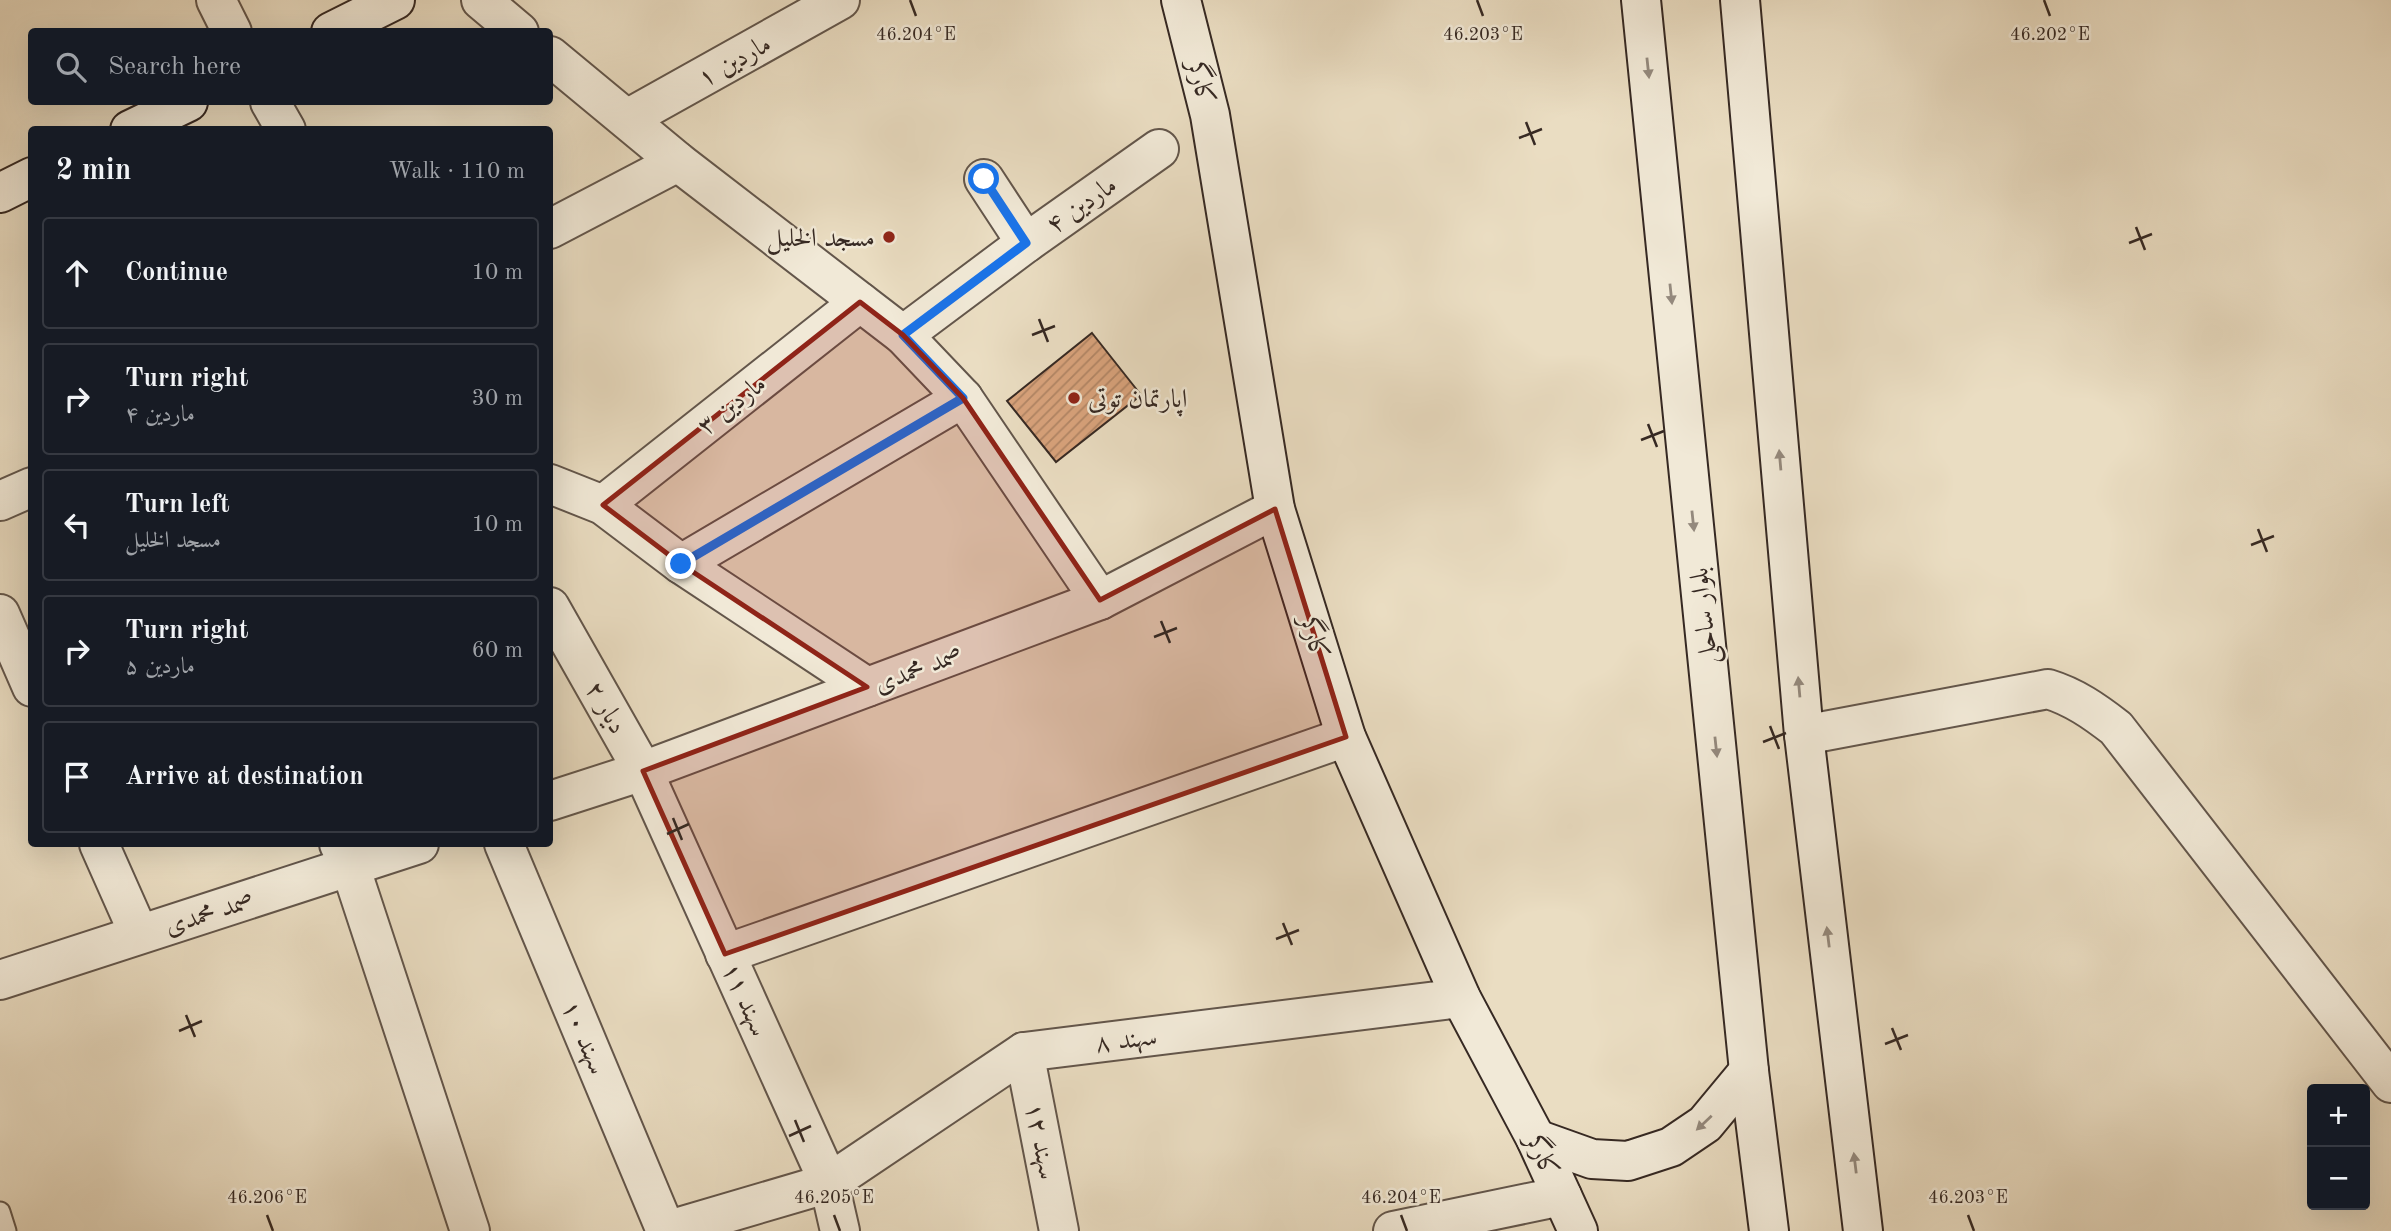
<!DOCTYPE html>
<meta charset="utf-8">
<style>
:root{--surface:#171b24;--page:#242831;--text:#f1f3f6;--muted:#9ea1a6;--line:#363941}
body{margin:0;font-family:"Old Standard TT",Amiri,serif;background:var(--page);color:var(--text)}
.controls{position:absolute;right:21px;bottom:21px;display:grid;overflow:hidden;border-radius:7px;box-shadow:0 7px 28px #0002}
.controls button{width:63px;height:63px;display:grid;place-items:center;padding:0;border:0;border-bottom:2px solid var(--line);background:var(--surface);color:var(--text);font:35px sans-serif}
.stop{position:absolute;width:21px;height:21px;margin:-16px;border:5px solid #1a73e8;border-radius:50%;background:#fff}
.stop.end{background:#1a73e8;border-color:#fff;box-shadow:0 2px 7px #0008}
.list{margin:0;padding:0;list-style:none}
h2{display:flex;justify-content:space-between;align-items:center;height:91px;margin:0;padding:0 28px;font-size:30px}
h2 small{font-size:23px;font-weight:400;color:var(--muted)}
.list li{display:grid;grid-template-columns:46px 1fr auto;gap:21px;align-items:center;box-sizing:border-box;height:112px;margin:0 14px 14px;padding:0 14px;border:2px solid var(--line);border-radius:7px}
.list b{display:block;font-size:26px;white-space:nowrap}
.list p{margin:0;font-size:23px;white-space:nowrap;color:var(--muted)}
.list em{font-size:23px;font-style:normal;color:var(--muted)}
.icon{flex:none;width:38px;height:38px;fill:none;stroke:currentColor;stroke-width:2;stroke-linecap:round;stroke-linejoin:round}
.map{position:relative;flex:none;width:2391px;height:1231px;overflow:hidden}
.search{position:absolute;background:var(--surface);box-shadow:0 7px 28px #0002;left:28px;top:28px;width:525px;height:77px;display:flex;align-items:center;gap:18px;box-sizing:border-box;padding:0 24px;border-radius:7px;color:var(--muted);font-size:26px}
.panel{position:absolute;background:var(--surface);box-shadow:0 7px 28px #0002;left:28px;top:126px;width:525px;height:721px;border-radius:7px}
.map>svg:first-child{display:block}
.building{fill:url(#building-hatch);stroke:#362923;stroke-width:2}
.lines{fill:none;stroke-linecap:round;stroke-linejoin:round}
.lane-casing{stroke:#63564b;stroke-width:23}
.street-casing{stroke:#63564b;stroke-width:42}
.secondary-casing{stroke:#362923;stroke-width:42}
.lane{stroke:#f1e9d7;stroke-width:19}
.street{stroke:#f1e9d7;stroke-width:38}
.secondary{stroke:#f1e9d7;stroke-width:38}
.oneway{fill:#94897d}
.route{stroke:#1a73e8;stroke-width:9}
.marked{fill:#8f2418;fill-opacity:0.2;stroke:#8f2418;stroke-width:5;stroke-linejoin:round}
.ticks{fill:none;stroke:#362923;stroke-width:2.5}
.poi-dot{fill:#8f2418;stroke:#f1e9d7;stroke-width:2.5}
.labels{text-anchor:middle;stroke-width:5;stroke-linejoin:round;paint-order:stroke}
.street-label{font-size:26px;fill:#362923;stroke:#f1e9d7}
.poi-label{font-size:26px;fill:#362923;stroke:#f1e9d7;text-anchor:end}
.ticks-label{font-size:18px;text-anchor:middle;fill:#362923;stroke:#f1e9d7;stroke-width:5;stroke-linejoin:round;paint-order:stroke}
</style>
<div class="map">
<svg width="2391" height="1231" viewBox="0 0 2391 1231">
<defs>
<pattern id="building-hatch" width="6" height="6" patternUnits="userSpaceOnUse" patternTransform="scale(1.75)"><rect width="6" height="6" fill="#d9a37c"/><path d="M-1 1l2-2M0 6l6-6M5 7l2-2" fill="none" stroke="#b18565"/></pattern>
</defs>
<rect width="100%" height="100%" fill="#eaddc2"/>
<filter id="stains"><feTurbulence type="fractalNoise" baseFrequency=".00286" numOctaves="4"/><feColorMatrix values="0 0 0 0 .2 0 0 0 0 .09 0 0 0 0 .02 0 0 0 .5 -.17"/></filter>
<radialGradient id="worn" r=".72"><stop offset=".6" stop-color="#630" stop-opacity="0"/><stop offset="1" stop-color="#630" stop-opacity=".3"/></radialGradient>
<path class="building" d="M 1092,333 L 1141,395 L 1056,462 L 1007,401 Z"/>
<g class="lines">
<defs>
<path id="lane" d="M 0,1212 L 6,1231"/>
<g id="street">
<path d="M 216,0 L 232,32"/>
<path d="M 481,0 L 519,32"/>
<path d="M 550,56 L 678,162 L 903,335 L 963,398 L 1100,600"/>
<path d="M 270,102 L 286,130"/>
<path d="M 627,119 L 840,0"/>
<path d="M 984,179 L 1026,243"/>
<path d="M 550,229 L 678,162"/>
<path d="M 903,335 L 1026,243 L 1159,149"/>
<path d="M 550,484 L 603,505 L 681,564 L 867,687"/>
<path d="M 0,501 L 32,487"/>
<path d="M 603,505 L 860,302"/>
<path d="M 681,564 L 963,398"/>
<path d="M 550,607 L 643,771 L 829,1183 L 840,1231"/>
<path d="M 0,614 L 32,687"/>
<path d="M 1804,735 L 2048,689 C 2074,697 2094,711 2116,728 L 2391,1083"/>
<path d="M 550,801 L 643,771 L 1100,600 L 1275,509"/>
<path d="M 99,844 L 139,934"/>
<path d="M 339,844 L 350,866 L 470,1231"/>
<path d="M 504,844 L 666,1231"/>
<path d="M 725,954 L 1346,737"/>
<path d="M 0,980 L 419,844"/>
<path d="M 1024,1052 L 1059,1231"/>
<path d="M 666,1231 L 829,1183 L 1024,1052 L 1461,998"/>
<path d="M 1393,1231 L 1562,1196"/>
</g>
<g id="secondary">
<path d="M 1181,0 L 1210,115 L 1275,509 L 1346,737 L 1461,998 L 1536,1139 L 1578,1231"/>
<path d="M 1641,0 L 1749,1071 L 1769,1231"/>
<path d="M 1740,0 L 1804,735 L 1863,1231"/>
<path d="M 331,32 L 395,0"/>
<path d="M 130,130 L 188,102"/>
<path d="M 0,193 L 32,177"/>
<path d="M 1536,1139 L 1592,1159 L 1628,1161 L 1671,1147 L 1705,1124 L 1749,1071"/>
</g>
</defs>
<use href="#lane" class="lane-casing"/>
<use href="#street" class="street-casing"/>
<use href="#secondary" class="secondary-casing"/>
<use href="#lane" class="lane"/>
<use href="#street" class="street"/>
<use href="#secondary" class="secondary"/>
</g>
<defs><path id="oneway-solid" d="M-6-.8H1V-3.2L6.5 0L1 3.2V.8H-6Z" transform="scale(1.75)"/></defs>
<g class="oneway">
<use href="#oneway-solid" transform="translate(1648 68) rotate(84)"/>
<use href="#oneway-solid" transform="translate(1671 294) rotate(84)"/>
<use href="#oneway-solid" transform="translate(1780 460) rotate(-95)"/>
<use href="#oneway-solid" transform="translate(1693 521) rotate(84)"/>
<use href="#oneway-solid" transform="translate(1799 687) rotate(-95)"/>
<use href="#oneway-solid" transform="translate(1716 747) rotate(84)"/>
<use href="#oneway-solid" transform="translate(1828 937) rotate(-97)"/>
<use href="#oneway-solid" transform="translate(1704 1123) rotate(137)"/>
<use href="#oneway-solid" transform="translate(1855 1163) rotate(-97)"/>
</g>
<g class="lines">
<path class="route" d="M 681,564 L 963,398 L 903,335 L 1026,243 L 984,179"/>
</g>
<path class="marked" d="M 860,302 L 903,335 L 963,398 L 1100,600 L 1275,509 L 1346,737 L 725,954 L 643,771 L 867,687 L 681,564 L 603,505 Z"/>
<path class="ticks" d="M 910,0 L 916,16M 1477,0 L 1483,16M 2044,0 L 2050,16M 1526,122 L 1535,145M 1519,138 L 1542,129M 2136,227 L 2145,250M 2129,243 L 2152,234M 1039,319 L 1048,342M 1032,335 L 1055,326M 1648,424 L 1657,447M 1641,440 L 1664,431M 2258,529 L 2267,552M 2251,545 L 2274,536M 1161,621 L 1170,643M 1154,637 L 1177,628M 1770,726 L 1779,749M 1763,742 L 1786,733M 673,818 L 682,840M 667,834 L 689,824M 1283,923 L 1292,945M 1276,939 L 1299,930M 186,1015 L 195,1037M 1892,1028 L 1901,1050M 179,1031 L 202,1021M 1885,1044 L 1908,1035M 795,1120 L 804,1142M 789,1136 L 811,1126M 267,1215 L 273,1231M 834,1215 L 840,1231M 1401,1215 L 1407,1231M 1968,1215 L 1974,1231"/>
<g class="poi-dot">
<circle cx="889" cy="237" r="7"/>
<circle cx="1074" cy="398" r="7"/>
</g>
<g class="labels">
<g class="street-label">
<text transform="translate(734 60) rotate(-29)" y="9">ماردین ۱</text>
<text transform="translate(1202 82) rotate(76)" y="9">کارگر</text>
<text transform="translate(1081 204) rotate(-35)" y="9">ماردین ۴</text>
<text transform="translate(731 404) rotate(-38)" y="9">ماردین ۳</text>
<text transform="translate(1703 616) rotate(-96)" y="9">بلوار ساحلی</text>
<text transform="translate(1315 637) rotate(73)" y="9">کارگر</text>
<text transform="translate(918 668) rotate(-21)" y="9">صمد محمدی</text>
<text transform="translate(607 707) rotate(60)" y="9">دیار ۲</text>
<text transform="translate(209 912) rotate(-18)" y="9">صمد محمدی</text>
<text transform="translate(746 999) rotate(66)" y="9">سهند ۱۱</text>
<text transform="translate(585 1037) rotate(67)" y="9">سهند ۱۰</text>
<text transform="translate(1126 1039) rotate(-7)" y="9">سهند ۸</text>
<text transform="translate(1042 1141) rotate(79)" y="9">سهند ۱۲</text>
<text transform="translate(1543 1155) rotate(65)" y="9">کارگر</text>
</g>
<g class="poi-label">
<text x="875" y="246">مسجد الخلیل</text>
<text x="1088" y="407" text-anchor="start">اپارتمان توتی</text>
</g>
</g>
<g class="ticks-label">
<text x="2050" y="40">46.202°E</text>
<text x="916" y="40">46.204°E</text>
<text x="1483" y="40">46.203°E</text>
<text x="267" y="1203">46.206°E</text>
<text x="834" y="1203">46.205°E</text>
<text x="1401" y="1203">46.204°E</text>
<text x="1968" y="1203">46.203°E</text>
</g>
<rect width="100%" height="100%" filter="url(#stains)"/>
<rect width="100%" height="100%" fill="url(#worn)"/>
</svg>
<div class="controls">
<button>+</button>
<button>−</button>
</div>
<div class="stop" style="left:984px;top:179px"></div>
<div class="stop end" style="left:681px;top:564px"></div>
<div class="search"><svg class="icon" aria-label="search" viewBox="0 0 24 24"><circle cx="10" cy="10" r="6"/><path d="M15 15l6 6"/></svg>Search here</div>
<section class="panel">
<h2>2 min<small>Walk · 110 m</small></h2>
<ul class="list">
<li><svg class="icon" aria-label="ahead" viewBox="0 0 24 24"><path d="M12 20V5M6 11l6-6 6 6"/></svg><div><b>Continue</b></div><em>10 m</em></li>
<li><svg class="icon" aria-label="right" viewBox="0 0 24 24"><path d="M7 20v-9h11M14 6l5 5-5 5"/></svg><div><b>Turn right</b><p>ماردین ۴</p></div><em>30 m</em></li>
<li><svg class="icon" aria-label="left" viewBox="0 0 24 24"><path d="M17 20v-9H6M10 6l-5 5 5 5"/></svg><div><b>Turn left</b><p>مسجد الخلیل</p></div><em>10 m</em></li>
<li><svg class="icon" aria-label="right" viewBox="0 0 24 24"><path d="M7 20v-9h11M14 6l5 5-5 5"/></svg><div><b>Turn right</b><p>ماردین ۵</p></div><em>60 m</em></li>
<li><svg class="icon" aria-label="arrive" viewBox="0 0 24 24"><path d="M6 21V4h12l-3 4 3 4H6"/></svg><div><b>Arrive at destination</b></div></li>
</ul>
</section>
</div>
